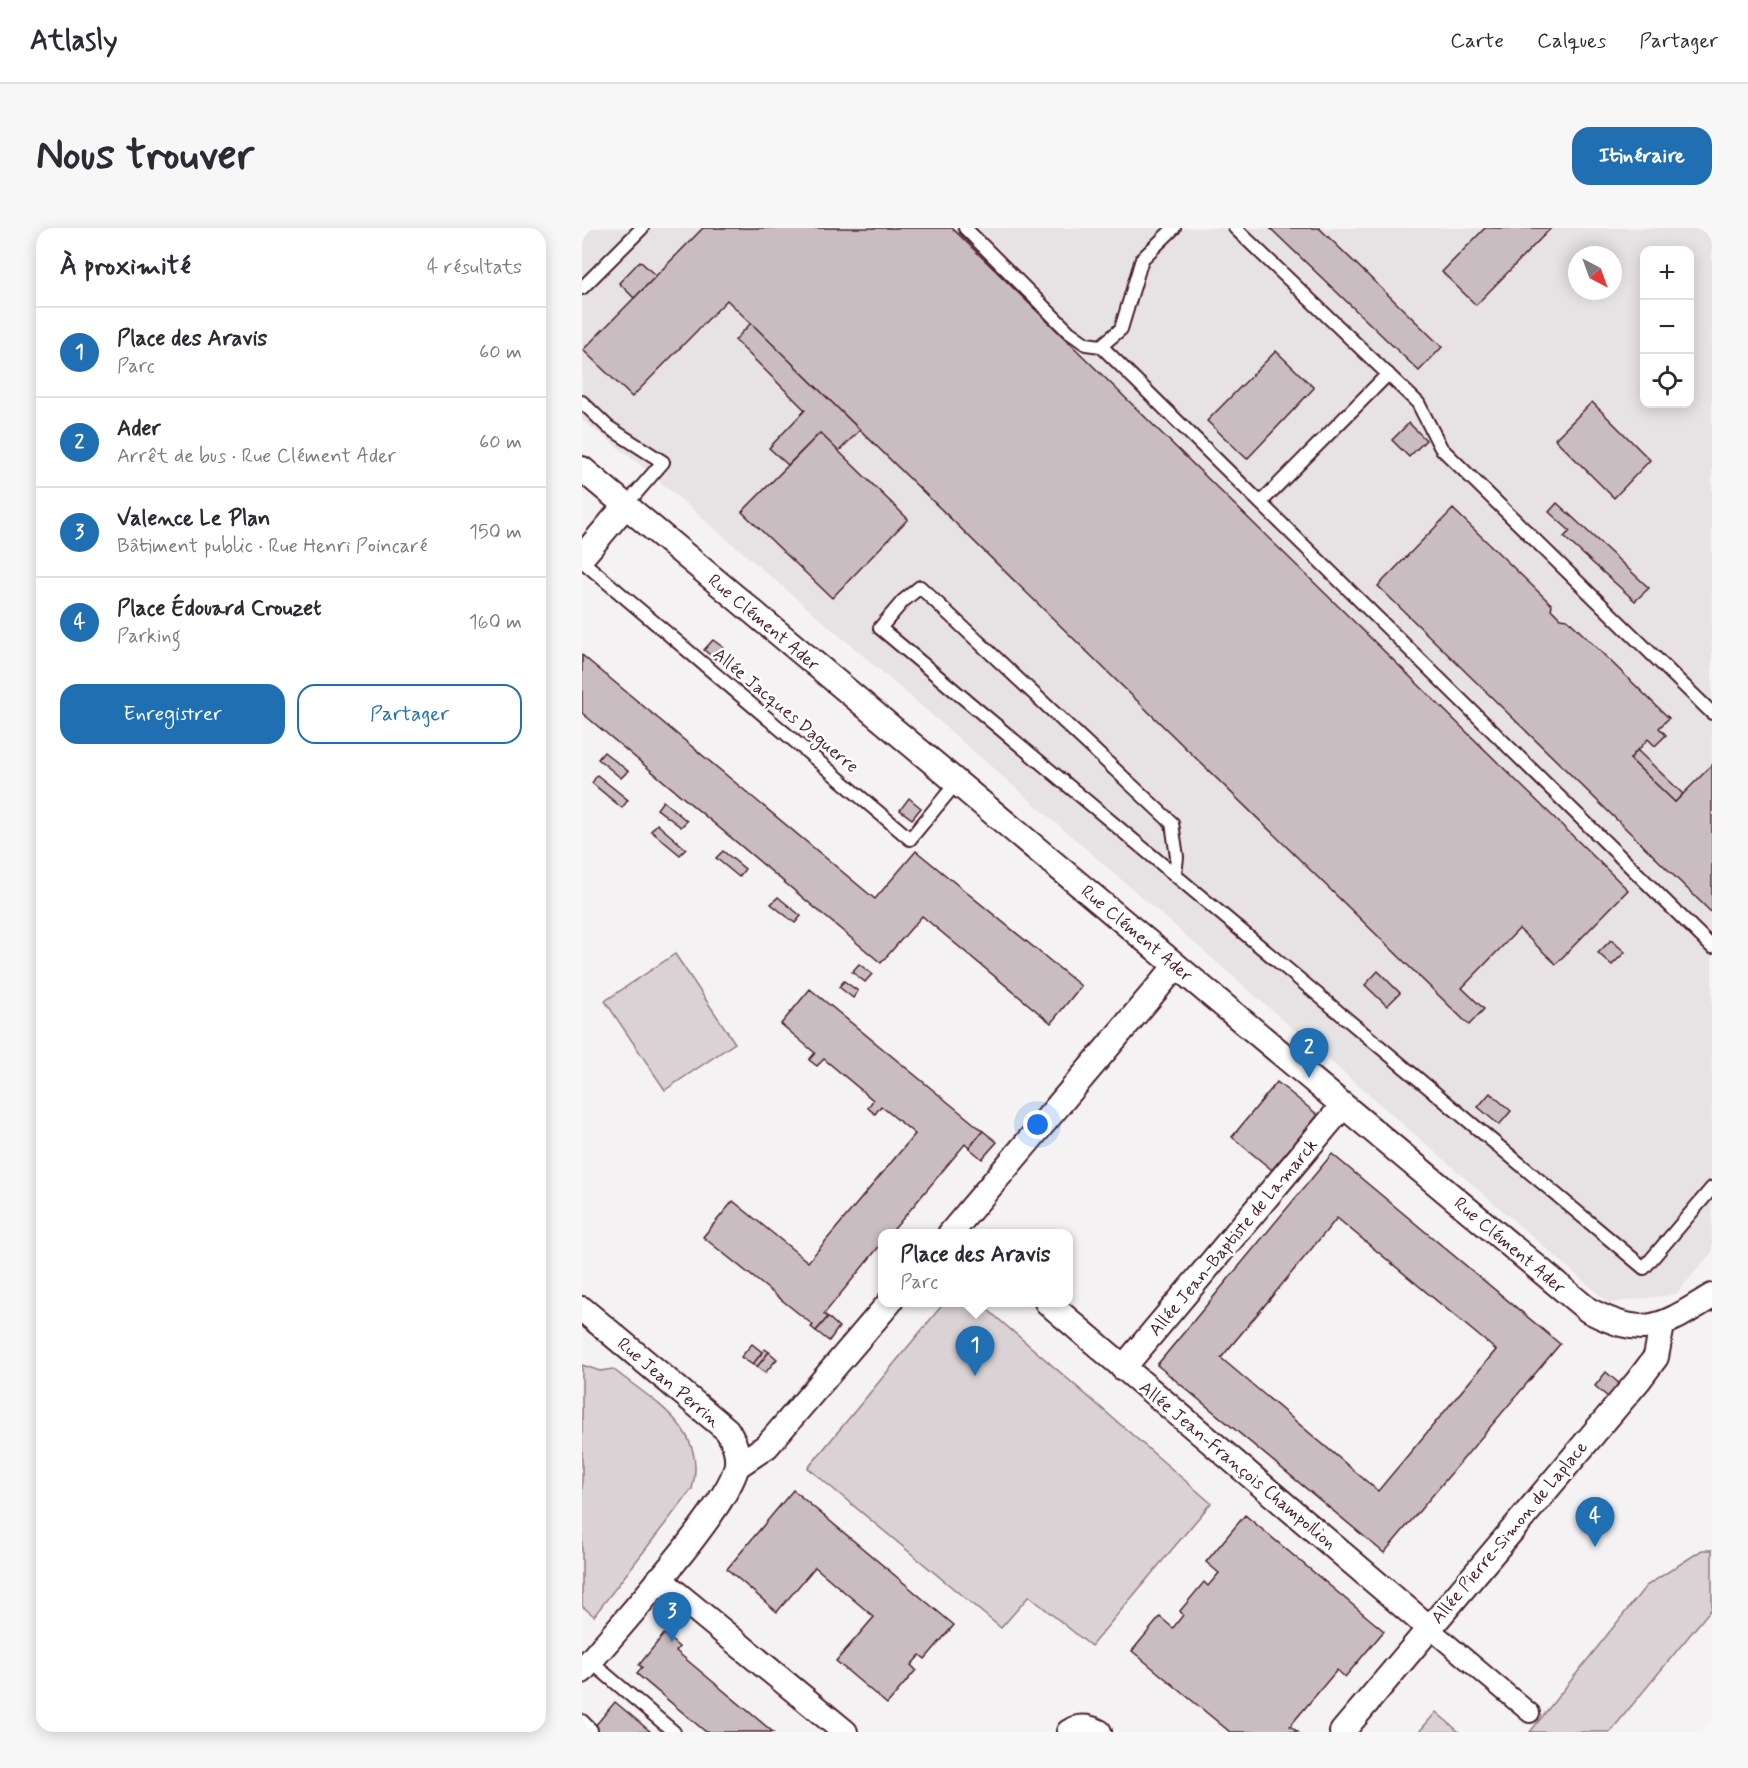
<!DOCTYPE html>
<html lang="fr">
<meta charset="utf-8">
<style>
:root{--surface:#fff;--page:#f7f7f7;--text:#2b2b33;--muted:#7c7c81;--line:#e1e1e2;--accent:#1f6fb2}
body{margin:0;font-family:Mynerve,sans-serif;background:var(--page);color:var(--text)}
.controls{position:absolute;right:18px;top:18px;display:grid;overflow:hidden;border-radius:12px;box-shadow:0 3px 15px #0003}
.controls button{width:54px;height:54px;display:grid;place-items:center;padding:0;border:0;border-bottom:2px solid var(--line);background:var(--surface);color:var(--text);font:30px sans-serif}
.compass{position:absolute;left:986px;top:18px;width:54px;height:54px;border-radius:50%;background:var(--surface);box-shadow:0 3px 15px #0003;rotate:139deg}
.you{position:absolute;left:456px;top:897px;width:21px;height:21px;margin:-15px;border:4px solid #fff;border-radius:50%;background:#1a73e8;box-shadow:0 0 0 9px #1a73e833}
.badge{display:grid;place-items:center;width:39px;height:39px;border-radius:50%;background:var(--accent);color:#fff;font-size:20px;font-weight:700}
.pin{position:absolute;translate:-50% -50px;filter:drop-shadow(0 2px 3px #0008)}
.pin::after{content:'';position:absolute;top:32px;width:21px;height:18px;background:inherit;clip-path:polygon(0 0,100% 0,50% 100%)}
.popup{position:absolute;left:296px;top:1001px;width:195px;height:78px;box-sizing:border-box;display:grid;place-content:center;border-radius:12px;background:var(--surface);filter:drop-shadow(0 2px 4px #0005);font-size:20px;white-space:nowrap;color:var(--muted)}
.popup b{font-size:22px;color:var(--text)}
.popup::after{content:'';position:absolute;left:50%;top:100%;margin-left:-12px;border:12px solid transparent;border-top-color:var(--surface)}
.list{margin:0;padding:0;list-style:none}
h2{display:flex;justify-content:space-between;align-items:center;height:78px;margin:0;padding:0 24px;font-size:26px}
h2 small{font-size:20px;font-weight:400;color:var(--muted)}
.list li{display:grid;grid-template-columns:39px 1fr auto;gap:18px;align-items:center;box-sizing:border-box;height:90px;padding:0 24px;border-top:2px solid var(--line)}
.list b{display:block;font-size:22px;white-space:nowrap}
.list p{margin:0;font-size:20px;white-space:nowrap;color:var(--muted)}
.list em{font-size:20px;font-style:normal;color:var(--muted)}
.actions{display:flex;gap:12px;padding:18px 24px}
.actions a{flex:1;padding:14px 0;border:2px solid var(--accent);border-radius:18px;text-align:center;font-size:21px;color:var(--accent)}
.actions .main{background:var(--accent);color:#fff}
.icon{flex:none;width:33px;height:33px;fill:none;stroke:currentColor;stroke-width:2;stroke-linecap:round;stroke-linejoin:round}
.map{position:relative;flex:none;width:1130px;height:1504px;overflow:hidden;border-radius:18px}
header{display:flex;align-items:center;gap:36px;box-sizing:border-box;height:84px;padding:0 30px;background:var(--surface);border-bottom:2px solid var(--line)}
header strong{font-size:28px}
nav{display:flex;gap:33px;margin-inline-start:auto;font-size:21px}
.intro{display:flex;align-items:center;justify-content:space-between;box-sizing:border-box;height:144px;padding:0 36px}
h1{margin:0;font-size:42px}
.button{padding:15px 27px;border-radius:18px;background:var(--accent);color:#fff;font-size:21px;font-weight:700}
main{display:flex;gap:36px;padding:0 36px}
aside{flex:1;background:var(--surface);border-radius:18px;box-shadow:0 3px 15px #0003}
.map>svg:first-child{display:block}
.built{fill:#e7e2e3;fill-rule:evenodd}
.green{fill:#dbd2d5;stroke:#927880;stroke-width:1.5}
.building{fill:#cabdc1;stroke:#4a1f2b;stroke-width:1.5;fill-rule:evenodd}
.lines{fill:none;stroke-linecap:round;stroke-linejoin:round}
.service-casing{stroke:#4a1f2b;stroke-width:16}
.pedestrian-casing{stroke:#4a1f2b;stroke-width:22}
.minor-casing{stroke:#4a1f2b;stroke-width:28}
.service{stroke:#fff;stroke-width:12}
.pedestrian{stroke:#fff;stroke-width:18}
.minor{stroke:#fff;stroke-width:24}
.labels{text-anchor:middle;stroke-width:5;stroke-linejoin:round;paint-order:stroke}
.street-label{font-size:18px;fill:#4a1f2b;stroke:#fff}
</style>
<header>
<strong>Atlasly</strong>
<nav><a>Carte</a><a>Calques</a><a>Partager</a></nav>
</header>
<div class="intro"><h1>Nous trouver</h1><a class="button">Itinéraire</a></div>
<main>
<aside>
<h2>À proximité<small>4 résultats</small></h2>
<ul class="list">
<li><span class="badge">1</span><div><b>Place des Aravis</b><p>Parc</p></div><em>60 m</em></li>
<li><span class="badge">2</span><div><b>Ader</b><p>Arrêt de bus · Rue Clément Ader</p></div><em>60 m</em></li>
<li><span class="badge">3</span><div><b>Valence Le Plan</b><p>Bâtiment public · Rue Henri Poincaré</p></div><em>150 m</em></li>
<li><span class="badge">4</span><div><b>Place Édouard Crouzet</b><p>Parking</p></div><em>160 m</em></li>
</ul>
<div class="actions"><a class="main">Enregistrer</a><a>Partager</a></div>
</aside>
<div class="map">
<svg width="1130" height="1504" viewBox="0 0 1130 1504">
<rect width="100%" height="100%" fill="#f4f2f2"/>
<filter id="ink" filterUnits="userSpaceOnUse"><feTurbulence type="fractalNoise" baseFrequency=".0167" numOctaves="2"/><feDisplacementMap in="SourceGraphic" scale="12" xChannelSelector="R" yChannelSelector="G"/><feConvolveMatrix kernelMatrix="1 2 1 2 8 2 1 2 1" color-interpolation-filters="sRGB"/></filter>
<g filter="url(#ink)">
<path class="built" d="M 0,0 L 121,0 L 1,123 L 50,169 L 145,72 L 169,95 L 153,112 L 223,182 L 187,219 L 206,237 L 161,284 L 256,224 L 278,202 L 887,797 L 902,781 L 880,760 L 937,701 L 1046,661 L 370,0 L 688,0 L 837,143 L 860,119 L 737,0 L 903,0 L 894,76 L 969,0 L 1130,0 L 1130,537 L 1101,566 L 1056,522 L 1066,511 L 1074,518 L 1084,507 L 1077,500 L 1087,489 L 985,391 L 978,390 L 969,381 L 970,377 L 871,281 L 1130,685 L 1130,1024 L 1094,1066 L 1027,1075 L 313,455 L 60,238 L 0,192 ZM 1062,22 L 1108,22 L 1108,176 L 1062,176 ZM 995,27 L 1031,27 L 1031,63 L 995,63 ZM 694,123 L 732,161 L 664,230 L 625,193 ZM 1010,175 L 1068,232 L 1032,270 L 973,211 ZM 827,195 L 844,212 L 827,229 L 810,212 ZM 988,303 L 1066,360 L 1053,373 L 983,310 Z"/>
<g class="green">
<path d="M 93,726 L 153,815 L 83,862 L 23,773 Z"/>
<path d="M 362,1075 L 398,1075 L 629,1275 L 509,1418 L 447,1368 L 419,1400 L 226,1240 Z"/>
<path d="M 0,1137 L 18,1143 L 31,1141 C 72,1174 127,1201 110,1261 L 12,1388 L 0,1378 Z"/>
<path d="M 1120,1322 L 1130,1322 L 1130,1380 L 1028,1504 L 948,1504 L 1064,1358 Z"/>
<path d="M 854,1484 L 877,1504 L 837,1504 Z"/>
</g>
<g class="building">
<path d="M 121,0 L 370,0 L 1046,662 L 974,736 L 937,701 L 880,760 L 902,781 L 887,797 L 145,72 L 50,169 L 1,122 Z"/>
<path d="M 688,0 L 737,0 L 860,119 L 837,143 Z"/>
<path d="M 903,0 L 969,0 L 894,77 L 860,44 Z"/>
<path d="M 58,33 L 74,48 L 52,70 L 37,55 Z"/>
<path d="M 169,95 L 278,202 L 256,224 L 238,205 L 206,237 L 187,220 L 223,182 L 153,112 Z"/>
<path d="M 694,123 L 732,160 L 665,231 L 625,193 Z"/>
<path d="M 1010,174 L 1068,232 L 1032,270 L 973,211 Z"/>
<path d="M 827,195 L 844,212 L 827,229 L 810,212 Z"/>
<path d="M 238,205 L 326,291 L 250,370 L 160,284 Z"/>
<path d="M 975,275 L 1067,360 L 1053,373 L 982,309 L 988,303 L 967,284 Z"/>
<path d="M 871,281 L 970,377 L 969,381 L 978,390 L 985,391 L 1087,490 L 1077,500 L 1084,507 L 1073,518 L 1066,511 L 1048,531 L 1093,574 L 1130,537 L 1130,685 L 796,358 Z"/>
<path d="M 131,412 L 142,420 L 133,431 L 122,422 Z"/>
<path d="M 0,427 L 293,671 L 334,623 L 499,758 L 469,795 L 340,688 L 299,735 L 0,485 Z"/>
<path d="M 1055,522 L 1101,566 L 1093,574 L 1048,531 Z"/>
<path d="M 22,524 L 46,543 L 39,550 L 16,531 Z"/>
<path d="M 15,547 L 46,572 L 40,580 L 10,555 Z"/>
<path d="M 327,570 L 339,580 L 330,591 L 318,582 Z"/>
<path d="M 81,573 L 105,593 L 99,599 L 75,581 Z"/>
<path d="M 75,596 L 104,621 L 98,627 L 69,603 Z"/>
<path d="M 141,623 L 163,641 L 157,649 L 134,630 Z"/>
<path d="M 196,669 L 219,688 L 213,695 L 189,676 Z"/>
<path d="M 1029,712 L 1043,724 L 1030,737 L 1016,725 Z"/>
<path d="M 277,736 L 290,746 L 283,754 L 270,744 Z"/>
<path d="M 796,743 L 818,765 L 805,778 L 783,757 Z"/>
<path d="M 262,753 L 276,763 L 271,770 L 257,759 Z"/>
<path d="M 228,761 L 401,903 L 387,920 L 383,916 L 308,1006 L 300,1006 L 300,1015 L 242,1086 L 246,1089 L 234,1103 L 229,1099 L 231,1097 L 121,1009 L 151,973 L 226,1034 L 333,906 L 299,878 L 293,886 L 286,880 L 291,872 L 242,831 L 235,838 L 227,832 L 233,825 L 199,796 Z"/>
<path d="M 695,854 L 736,887 L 690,942 L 650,909 Z"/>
<path d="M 908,865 L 929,883 L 917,897 L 896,879 Z"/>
<path d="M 401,903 L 415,914 L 400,931 L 387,920 Z"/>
<path d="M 750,926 L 978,1116 L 802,1325 L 575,1137 ZM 755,990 L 914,1122 L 796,1263 L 639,1130 Z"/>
<path d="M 246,1089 L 257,1099 L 247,1113 L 234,1103 Z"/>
<path d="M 170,1116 L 180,1124 L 171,1137 L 159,1129 Z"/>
<path d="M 183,1121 L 187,1124 L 175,1139 L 171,1136 Z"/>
<path d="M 187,1124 L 195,1131 L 183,1145 L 175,1139 Z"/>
<path d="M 1024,1144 L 1039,1157 L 1027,1170 L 1013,1158 Z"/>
<path d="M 211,1262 L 372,1397 L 343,1431 L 338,1427 L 329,1437 L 334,1442 L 305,1476 L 254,1433 L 292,1389 L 233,1339 L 195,1384 L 145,1341 Z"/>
<path d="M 663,1287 L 802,1403 L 763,1449 L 755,1442 L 708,1498 L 716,1504 L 648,1504 L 550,1423 L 578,1389 L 591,1400 L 601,1387 L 598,1383 L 622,1354 L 626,1358 L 637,1345 L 624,1334 Z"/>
<path d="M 82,1406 L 97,1419 L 94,1423 L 191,1504 L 124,1504 L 55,1446 L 60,1439 L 57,1437 Z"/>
<path d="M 33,1474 L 69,1504 L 8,1504 Z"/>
</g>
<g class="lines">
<defs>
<g id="service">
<path d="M 383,0 L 487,104 L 504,116 L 519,118 L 539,101 L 560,31 L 592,0"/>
<path d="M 653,0 L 836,175 L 859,220 L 1130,485"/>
<path d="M 0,60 L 60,0"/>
<path d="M 519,118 L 1130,719"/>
<path d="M 0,174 L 26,199 L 81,234 L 43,278"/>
<path d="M 679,274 L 806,146"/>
<path d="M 0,333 L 328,611 L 375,554"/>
<path d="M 593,647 L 595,629 L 590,595 L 338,359 L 321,373 L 298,400 L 1062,1040 L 1130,960"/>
<path d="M 8,1433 L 92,1504"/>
<path d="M 0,1493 L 9,1502"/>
</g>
<path id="pedestrian" d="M 846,1399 L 948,1485"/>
<g id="minor">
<path d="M 0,241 L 1006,1082 C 1064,1112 1079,1099 1130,1068"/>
<path d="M 0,329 L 43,278"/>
<path d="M 368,1006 L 594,738"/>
<path d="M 465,1074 L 846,1399"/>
<path d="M 0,1081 L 145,1202 C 152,1214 156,1222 155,1236 C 151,1275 30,1406 0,1443"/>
<path d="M 541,1140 L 760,879"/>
<path d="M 155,1238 L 185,1218 L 308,1074"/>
<path d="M 77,1351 L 263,1504"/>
<path d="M 487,1504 C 497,1497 507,1499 517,1504"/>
<path d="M 760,1504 L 1056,1153 L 1074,1129 L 1080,1097"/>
</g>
</defs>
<use href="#service" class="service-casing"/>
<use href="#pedestrian" class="pedestrian-casing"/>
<use href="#minor" class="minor-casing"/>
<use href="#service" class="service"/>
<use href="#pedestrian" class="pedestrian"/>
<use href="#minor" class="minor"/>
</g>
</g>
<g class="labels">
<g class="street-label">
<text transform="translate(182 394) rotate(40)" y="6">Rue Clément Ader</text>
<text transform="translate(204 482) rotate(40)" y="6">Allée Jacques Daguerre</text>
<text transform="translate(555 705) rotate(40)" y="6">Rue Clément Ader</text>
<text transform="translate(651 1009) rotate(-50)" y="6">Allée Jean-Baptiste de Lamarck</text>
<text transform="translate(928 1017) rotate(40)" y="6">Rue Clément Ader</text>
<text transform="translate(87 1154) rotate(40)" y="6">Rue Jean Perrin</text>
<text transform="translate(656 1237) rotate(40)" y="6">Allée Jean-François Champollion</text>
<text transform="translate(927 1304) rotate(-50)" y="6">Allée Pierre-Simon de Laplace</text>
</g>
</g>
</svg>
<div class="controls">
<button>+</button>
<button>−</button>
<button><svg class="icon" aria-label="locate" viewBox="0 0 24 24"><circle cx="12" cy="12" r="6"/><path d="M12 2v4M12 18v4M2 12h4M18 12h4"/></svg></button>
</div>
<svg class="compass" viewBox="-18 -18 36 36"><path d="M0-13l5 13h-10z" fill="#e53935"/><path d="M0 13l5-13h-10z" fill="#7c7c81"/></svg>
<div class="you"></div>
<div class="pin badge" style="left:393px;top:1148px">1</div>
<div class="popup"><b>Place des Aravis</b>Parc</div>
<div class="pin badge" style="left:727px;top:850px">2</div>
<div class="pin badge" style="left:90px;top:1414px">3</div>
<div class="pin badge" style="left:1013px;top:1319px">4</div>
</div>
</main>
